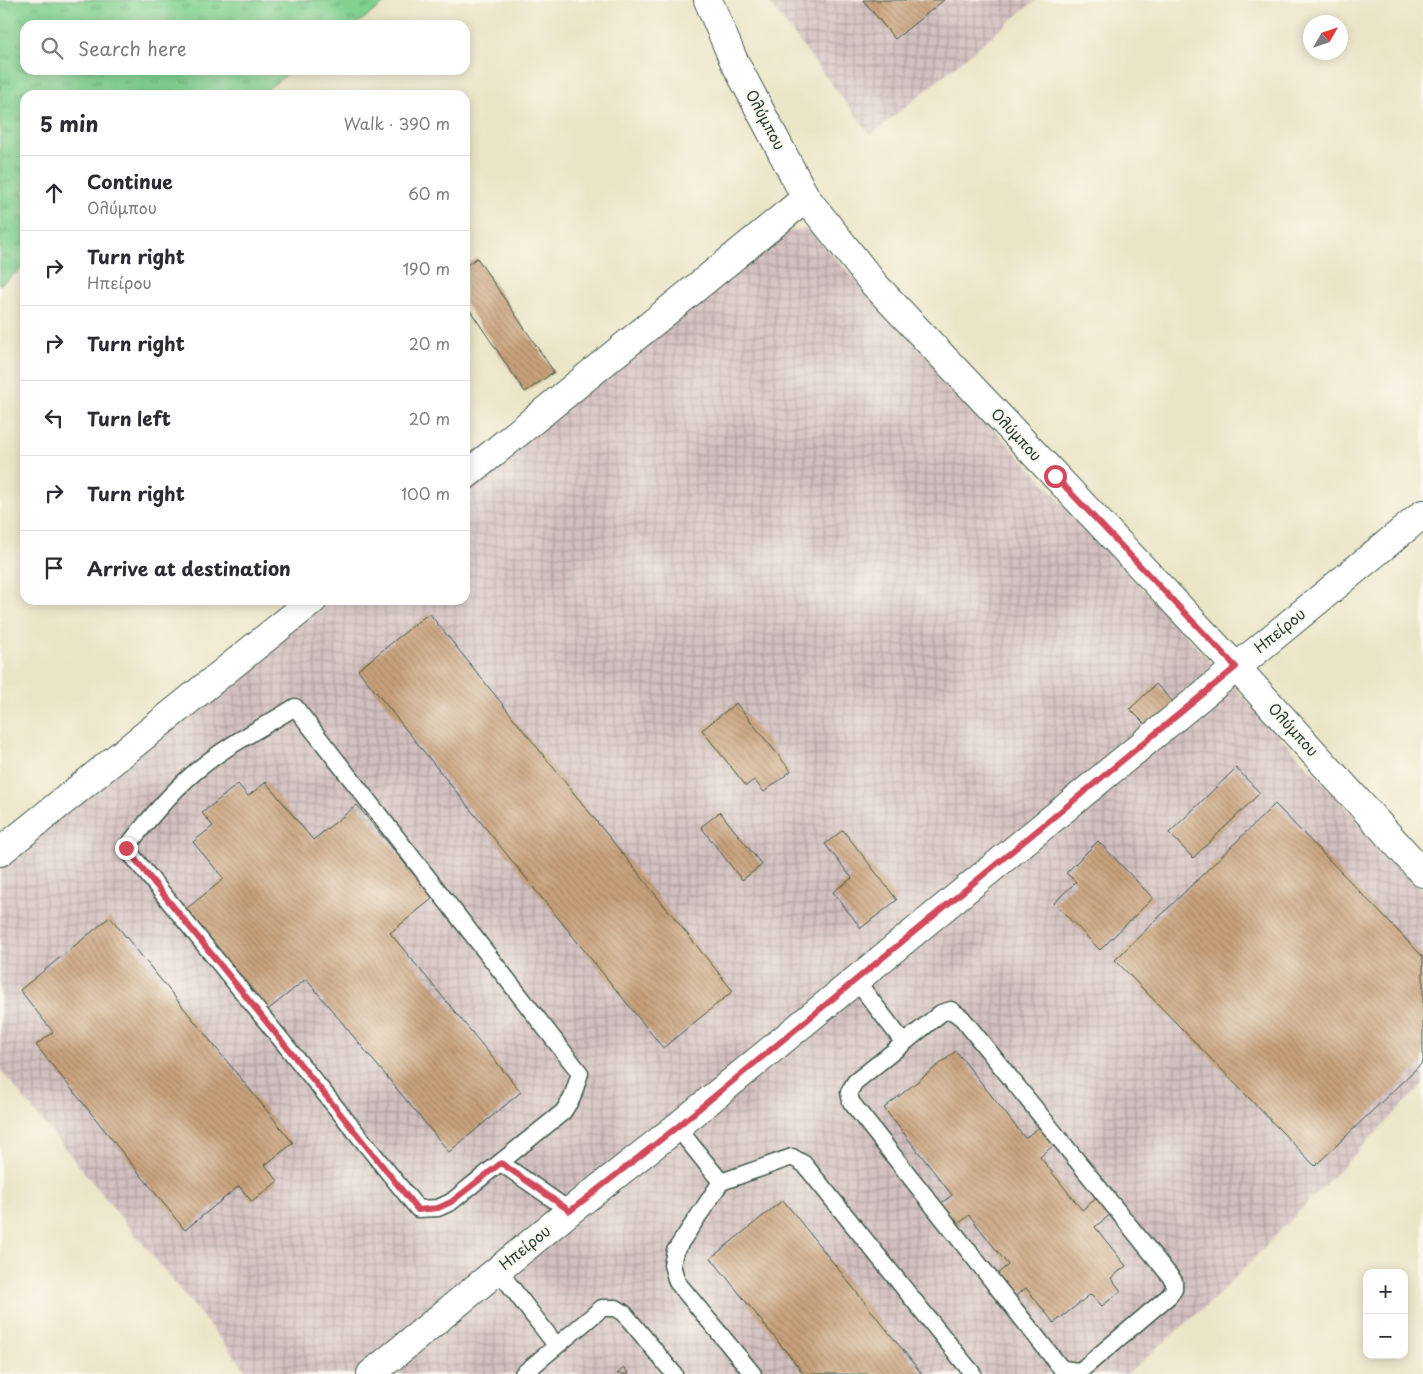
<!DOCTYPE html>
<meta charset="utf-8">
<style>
:root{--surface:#fff;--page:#f2f2f3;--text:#2b2b33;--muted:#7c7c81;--line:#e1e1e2}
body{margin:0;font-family:"Playpen Sans",sans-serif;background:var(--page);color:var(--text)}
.controls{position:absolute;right:15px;bottom:15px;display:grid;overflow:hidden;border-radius:10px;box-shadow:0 2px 12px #0003}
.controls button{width:45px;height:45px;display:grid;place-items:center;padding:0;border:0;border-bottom:1px solid var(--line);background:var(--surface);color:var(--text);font:25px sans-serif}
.compass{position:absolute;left:1303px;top:15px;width:45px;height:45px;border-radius:50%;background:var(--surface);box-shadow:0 2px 12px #0003;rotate:51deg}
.stop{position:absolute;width:15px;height:15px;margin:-11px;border:4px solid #d1495b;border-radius:50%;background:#fff}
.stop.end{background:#d1495b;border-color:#fff;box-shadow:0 1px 5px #0008}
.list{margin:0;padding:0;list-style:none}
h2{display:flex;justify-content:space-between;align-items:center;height:65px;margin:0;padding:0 20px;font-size:21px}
h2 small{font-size:16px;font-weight:400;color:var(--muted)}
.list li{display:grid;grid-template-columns:32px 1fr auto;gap:15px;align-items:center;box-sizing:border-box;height:75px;padding:0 20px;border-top:1px solid var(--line)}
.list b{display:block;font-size:19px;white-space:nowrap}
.list p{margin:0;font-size:16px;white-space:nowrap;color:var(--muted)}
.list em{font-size:16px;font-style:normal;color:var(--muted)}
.icon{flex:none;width:28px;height:28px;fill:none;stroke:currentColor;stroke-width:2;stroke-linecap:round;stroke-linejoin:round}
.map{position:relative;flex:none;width:1423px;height:1374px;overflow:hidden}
.search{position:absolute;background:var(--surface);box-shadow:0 2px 12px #0003;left:20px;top:20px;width:450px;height:55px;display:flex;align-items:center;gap:12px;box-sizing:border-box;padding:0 18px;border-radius:15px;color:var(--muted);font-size:19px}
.panel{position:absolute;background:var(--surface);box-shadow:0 2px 12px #0003;left:20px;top:90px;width:450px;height:515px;border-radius:15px}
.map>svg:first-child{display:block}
.industrial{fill:url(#industrial-grid)}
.park{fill:url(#park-tufts);stroke:#508762}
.building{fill:url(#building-back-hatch)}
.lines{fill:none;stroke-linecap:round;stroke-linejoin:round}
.service-casing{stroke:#3e564a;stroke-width:19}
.minor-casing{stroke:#3e564a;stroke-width:30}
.service{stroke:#fff;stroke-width:16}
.minor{stroke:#fff;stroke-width:28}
.route{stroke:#d1495b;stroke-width:6}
.labels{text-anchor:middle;stroke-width:4;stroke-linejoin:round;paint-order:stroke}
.street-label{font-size:15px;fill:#1f3d34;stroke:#fbf7ec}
</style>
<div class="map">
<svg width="1423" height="1374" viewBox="0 0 1423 1374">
<defs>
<pattern id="industrial-grid" width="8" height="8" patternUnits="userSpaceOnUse" patternTransform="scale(1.25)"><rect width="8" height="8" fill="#d2bfbf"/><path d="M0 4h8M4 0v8" fill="none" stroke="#aa9c9c"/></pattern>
<pattern id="park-tufts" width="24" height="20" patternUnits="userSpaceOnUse" patternTransform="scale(1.25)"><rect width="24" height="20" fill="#82d191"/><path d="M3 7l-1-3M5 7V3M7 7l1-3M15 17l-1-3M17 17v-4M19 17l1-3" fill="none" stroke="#6aab77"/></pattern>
<pattern id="building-back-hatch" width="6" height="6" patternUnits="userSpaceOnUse" patternTransform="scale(1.25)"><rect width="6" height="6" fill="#c9a27c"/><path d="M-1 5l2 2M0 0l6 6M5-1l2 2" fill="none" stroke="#a38566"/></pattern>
</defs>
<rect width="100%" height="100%" fill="#fbf7ec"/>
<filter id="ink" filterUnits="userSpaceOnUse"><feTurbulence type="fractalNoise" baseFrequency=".02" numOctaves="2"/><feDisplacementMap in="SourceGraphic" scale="10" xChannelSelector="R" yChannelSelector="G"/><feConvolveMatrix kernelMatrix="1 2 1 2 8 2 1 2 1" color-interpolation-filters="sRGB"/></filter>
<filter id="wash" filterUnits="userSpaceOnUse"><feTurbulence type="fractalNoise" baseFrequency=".0096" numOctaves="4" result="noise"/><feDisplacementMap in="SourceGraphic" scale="20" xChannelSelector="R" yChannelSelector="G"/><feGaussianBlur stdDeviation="1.12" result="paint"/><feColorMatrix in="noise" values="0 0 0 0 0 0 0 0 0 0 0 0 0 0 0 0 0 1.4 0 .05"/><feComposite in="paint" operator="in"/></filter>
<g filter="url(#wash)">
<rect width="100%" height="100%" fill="#ebe5c7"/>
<g class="industrial">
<path d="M 767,0 L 1036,0 L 871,135 Z"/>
<path d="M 808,229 L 1423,890 L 1423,1084 L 1216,1297 L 1127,1374 L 249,1374 L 0,1069 L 0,862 L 322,600 L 465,600 L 465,484 L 774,233 Z"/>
</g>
<path class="park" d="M 0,0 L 389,0 L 355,25 L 25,25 L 25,70 L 293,70 L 259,95 L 25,95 L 25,266 L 0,285 Z"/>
<g id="blocks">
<g class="building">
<path d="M 863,0 L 944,0 L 895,39 Z"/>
<path d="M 477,258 L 554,372 L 525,392 L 465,303 L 465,266 Z"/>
<path d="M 429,613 L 733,991 L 663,1048 L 358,670 Z"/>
<path d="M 1156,684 L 1177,706 L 1152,731 L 1130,709 Z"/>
<path d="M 736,703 L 791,771 L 764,792 L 754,780 L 746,786 L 702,730 Z"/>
<path d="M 1236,768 L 1260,793 L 1193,858 L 1169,833 Z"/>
<path d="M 266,782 L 313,840 L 357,805 L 433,898 L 390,933 L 521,1092 L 449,1152 L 306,979 L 264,1013 L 182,912 L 224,879 L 193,842 L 213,826 L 202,813 L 238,784 L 248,796 Z"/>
<path d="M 1275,804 L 1423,957 L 1423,1062 L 1315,1166 L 1115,960 Z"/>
<path d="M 720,812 L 762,865 L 742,880 L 701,827 Z"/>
<path d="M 843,830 L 897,900 L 861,928 L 833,892 L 852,878 L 825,844 Z"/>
<path d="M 1098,841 L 1153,898 L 1100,950 L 1054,903 L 1076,882 L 1066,873 Z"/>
<path d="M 110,917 L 293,1143 L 265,1165 L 278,1181 L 252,1202 L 239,1186 L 185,1230 L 36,1045 L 53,1032 L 20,990 Z"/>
<path d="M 956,1051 L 1025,1138 L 1041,1126 L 1055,1144 L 1040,1157 L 1082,1210 L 1098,1197 L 1111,1214 L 1095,1227 L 1126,1266 L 1111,1278 L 1121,1291 L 1102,1306 L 1091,1294 L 1054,1323 L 1026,1288 L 1014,1297 L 996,1275 L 1008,1265 L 969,1215 L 956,1226 L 939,1205 L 952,1195 L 884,1108 Z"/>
<path d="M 783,1200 L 922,1374 L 804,1374 L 711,1258 Z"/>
<path d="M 624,1368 L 629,1374 L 617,1374 Z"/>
</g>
</g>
</g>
<g filter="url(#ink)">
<use href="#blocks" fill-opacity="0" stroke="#3e564a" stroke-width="1"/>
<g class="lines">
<defs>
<g id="service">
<path d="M 295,707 L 580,1073 L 572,1098 L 563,1112 L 451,1202 L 438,1208 L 418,1209 L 126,848 C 147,821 169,794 195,772 C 225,746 262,728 295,707 Z"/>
<path d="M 855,979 L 904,1043 L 855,1082 L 849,1092 L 851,1102 L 1061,1368 L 1070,1370 L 1080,1371 L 1169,1296 L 1174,1289 L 1174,1281 L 962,1018 L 951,1010 L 941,1013 L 904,1043"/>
<path d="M 677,1127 L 721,1182"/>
<path d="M 501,1163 L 570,1211"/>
<path d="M 498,1270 L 556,1345"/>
<path d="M 523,1374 L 602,1308 L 616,1308 L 624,1313 L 674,1374"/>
<path d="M 753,1374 L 677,1282 L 672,1265 L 675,1251 L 721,1182 L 792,1157 L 804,1164 L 973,1374"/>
</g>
<g id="minor">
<path d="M 708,0 L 733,59 L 806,198 L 874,284 L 1236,667 L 1423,873"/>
<path d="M 465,476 L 806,198"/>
<path d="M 0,852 L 313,600"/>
<path d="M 371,1374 L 570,1211 L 677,1127 L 1423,514"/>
</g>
</defs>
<use href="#service" class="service-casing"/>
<use href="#minor" class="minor-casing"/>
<use href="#service" class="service"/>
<use href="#minor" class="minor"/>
</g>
</g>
<g class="lines" filter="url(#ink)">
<path class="route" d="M 126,848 L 418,1210 L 438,1208 L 451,1202 L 501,1163 L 570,1211 L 677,1127 L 1236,667 L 1055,476"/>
</g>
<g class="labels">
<g class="street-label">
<text transform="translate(765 120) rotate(62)" y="5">Ολύμπου</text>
<text transform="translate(1016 435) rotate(47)" y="5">Ολύμπου</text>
<text transform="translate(1280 631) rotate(-39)" y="5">Ηπείρου</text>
<text transform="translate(1293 730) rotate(48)" y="5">Ολύμπου</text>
<text transform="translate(525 1248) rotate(-39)" y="5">Ηπείρου</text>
</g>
</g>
</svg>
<div class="controls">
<button>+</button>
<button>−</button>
</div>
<svg class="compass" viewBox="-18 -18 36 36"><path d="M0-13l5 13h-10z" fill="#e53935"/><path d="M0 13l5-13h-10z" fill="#7c7c81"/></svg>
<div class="stop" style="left:1055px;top:476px"></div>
<div class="stop end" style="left:126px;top:848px"></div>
<div class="search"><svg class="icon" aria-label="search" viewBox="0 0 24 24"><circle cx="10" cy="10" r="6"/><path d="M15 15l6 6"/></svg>Search here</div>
<section class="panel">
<h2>5 min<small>Walk · 390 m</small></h2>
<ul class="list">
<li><svg class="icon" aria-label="ahead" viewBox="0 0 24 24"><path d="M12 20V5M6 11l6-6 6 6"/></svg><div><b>Continue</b><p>Ολύμπου</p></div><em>60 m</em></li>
<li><svg class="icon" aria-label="right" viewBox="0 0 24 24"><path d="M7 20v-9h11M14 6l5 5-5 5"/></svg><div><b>Turn right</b><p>Ηπείρου</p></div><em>190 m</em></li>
<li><svg class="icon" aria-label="right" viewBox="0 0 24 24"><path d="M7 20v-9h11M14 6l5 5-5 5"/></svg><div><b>Turn right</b></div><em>20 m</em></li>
<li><svg class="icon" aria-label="left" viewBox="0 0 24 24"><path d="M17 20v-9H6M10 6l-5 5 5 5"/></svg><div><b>Turn left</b></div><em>20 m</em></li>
<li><svg class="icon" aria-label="right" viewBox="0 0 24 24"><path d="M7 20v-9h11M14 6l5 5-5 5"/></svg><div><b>Turn right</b></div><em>100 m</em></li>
<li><svg class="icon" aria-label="arrive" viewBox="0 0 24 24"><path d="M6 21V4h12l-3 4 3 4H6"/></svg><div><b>Arrive at destination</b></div></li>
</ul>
</section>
</div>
